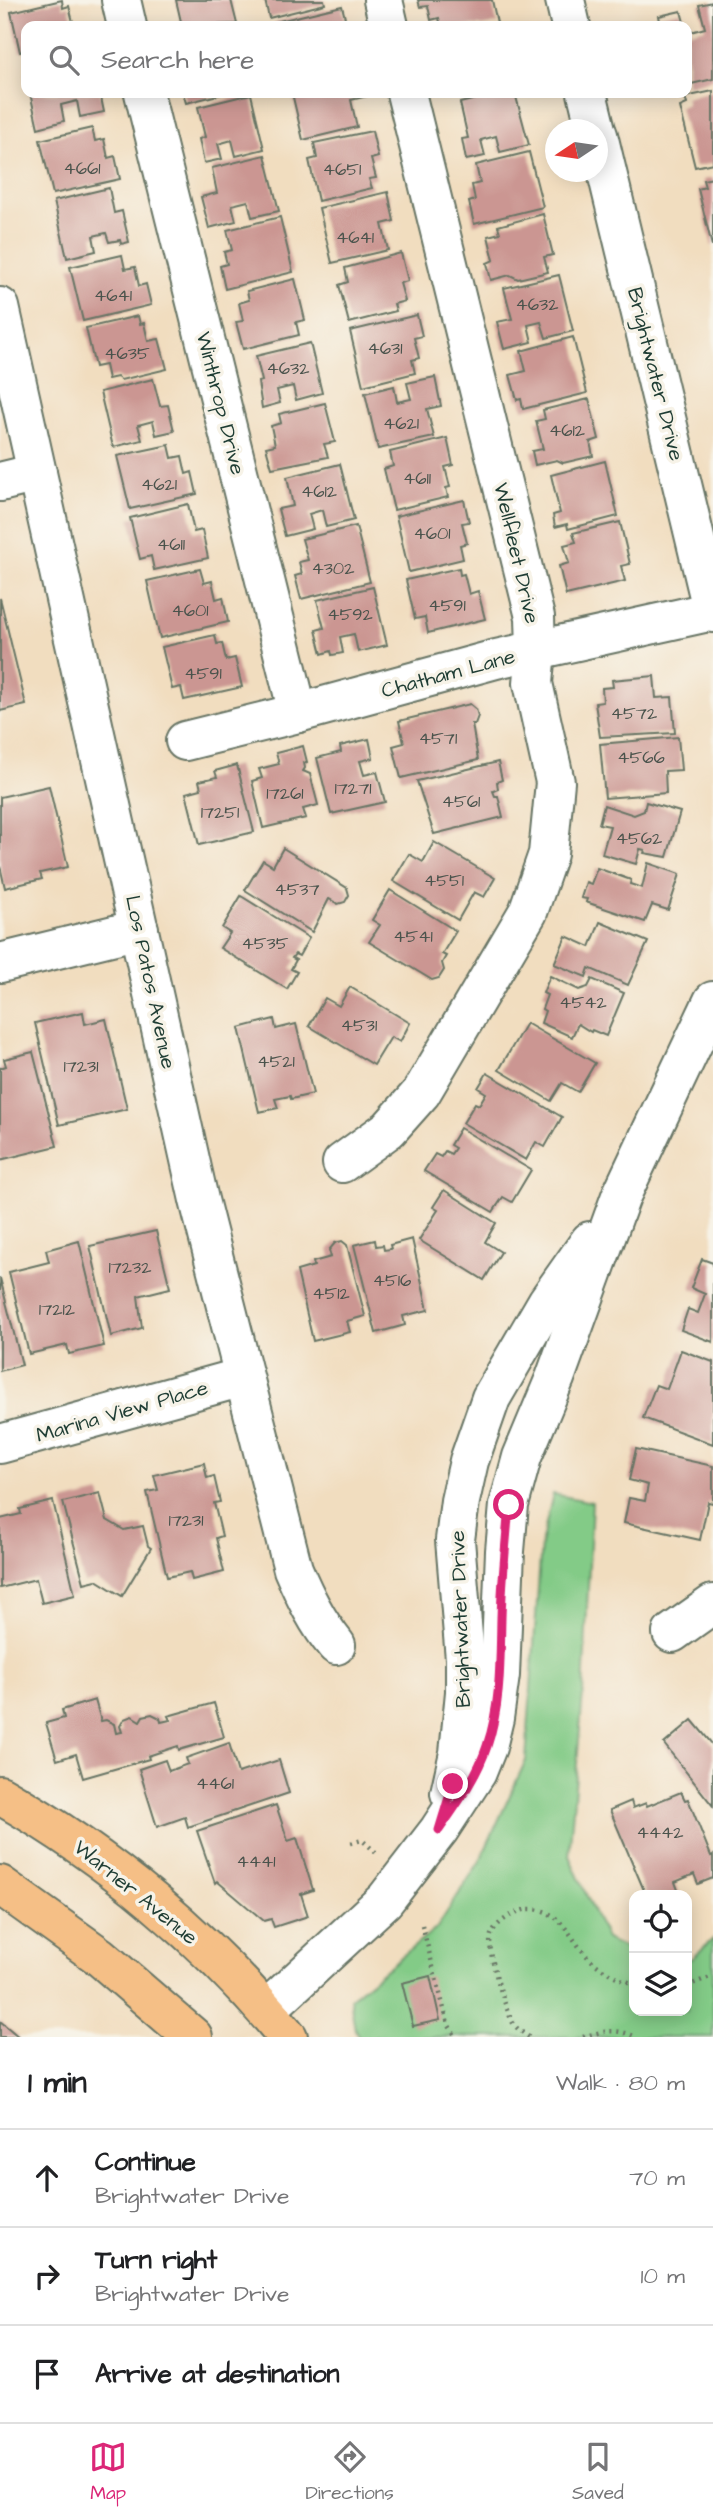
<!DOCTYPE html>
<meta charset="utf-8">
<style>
:root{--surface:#fff;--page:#f6f6f6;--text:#202124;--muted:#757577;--line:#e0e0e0;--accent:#db2777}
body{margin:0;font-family:"Architects Daughter",sans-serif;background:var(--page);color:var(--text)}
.controls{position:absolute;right:21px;bottom:21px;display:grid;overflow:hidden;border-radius:14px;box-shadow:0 4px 18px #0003}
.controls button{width:63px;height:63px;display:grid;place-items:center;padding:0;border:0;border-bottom:2px solid var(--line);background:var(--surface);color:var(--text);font:35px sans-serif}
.compass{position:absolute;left:545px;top:119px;width:63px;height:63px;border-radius:50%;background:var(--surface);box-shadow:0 4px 18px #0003;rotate:257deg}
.stop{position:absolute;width:21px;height:21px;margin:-16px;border:5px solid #db2777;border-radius:50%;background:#fff}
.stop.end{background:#db2777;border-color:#fff;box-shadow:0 2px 7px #0008}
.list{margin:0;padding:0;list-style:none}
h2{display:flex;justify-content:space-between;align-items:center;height:91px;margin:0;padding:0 28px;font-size:30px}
h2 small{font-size:23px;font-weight:400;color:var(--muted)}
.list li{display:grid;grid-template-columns:46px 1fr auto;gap:21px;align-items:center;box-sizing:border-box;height:98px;padding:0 28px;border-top:2px solid var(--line)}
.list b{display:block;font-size:26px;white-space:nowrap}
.list p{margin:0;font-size:23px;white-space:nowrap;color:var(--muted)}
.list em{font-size:23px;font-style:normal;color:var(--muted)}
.icon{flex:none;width:38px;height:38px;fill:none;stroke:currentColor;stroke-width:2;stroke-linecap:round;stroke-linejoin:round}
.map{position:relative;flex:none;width:713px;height:2037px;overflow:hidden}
.search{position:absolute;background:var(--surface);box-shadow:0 4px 18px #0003;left:21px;right:21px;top:21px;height:77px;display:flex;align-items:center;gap:18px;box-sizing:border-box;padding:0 24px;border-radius:14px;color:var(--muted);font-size:26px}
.sheet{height:385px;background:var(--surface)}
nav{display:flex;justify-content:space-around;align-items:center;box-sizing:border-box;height:98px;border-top:2px solid var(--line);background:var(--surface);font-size:19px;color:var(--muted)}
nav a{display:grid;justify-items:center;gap:4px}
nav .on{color:var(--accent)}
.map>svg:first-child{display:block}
.green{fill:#83cb87;stroke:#51845e;stroke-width:2}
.building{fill:#cb9692}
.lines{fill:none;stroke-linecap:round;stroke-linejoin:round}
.minor-casing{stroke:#687565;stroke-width:42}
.major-casing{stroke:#687565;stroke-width:42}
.path{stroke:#687565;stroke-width:4.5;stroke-dasharray:2 5;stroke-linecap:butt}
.minor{stroke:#fff;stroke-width:38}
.major{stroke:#f5bf86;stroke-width:38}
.route{stroke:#db2777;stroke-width:9}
.labels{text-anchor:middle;stroke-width:7;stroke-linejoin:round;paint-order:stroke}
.number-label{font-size:18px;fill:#4a534c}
.street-label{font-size:21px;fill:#1f3d34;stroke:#f7f3e8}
</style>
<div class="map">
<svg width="713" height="2037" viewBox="0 0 713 2037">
<rect width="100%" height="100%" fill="#f7f3e8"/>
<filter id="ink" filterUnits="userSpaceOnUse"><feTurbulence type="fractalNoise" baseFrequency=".0143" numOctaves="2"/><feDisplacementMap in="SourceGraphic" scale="14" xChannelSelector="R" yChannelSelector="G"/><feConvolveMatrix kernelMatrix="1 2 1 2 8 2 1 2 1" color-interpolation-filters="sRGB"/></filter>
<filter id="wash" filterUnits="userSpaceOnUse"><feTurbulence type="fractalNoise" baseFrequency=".00686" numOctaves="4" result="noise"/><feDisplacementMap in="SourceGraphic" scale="28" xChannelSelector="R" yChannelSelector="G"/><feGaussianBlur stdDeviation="1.57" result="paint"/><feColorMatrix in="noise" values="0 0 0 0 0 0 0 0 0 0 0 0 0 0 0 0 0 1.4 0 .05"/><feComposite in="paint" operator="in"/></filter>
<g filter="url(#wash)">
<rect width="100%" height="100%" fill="#f1ddbf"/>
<path class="green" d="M 553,1494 L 592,1502 L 583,1694 L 569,1856 L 606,1939 L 634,1952 L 634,2011 L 687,2011 L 687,1959 L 691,1959 L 713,1939 L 713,2037 L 359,2037 L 355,2030 L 350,1998 L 436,1929 L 480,1861 L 526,1760 L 541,1544 Z"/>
<g id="blocks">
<g class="building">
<path d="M 62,0 L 63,8 L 69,6 L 74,26 L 26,26 L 26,51 L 20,52 L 11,12 Z"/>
<path d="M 176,0 L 231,0 L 237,24 L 182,26 Z"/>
<path d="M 265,0 L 324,0 L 325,4 L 269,18 Z"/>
<path d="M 418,0 L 492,0 L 497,23 L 482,26 L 441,26 L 439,18 L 431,20 L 428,6 L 420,7 Z"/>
<path d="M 713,2 L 713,79 L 687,85 L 687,33 L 705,28 L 699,5 Z"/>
<path d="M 342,6 L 347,26 L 276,26 L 275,22 Z"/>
<path d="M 681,11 L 685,26 L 661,26 L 659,16 Z"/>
<path d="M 713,91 L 713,163 L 695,167 L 680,107 L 687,104 L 685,97 Z"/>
<path d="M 30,93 L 100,93 L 104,112 L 80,117 L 77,101 L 61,105 L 64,121 L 38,128 Z"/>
<path d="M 183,93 L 222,93 L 222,94 L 186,103 Z"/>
<path d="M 292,93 L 366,93 L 367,96 L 351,100 L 357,127 L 303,140 Z"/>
<path d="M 500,93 L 515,93 L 529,145 L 500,152 L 496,136 L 481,140 L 485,156 L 466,160 L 462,139 L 468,138 L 460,103 Z"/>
<path d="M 251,94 L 264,149 L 236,156 L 232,140 L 218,144 L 222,159 L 204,163 L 199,139 L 205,137 L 198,107 Z"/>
<path d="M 92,128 L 95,141 L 104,139 L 108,158 L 115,156 L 120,179 L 53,194 L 40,140 Z"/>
<path d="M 372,131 L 378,157 L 371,159 L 376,178 L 369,179 L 372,188 L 318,201 L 309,160 L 317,158 L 314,143 Z"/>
<path d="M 529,152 L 543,207 L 474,224 L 469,202 L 475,200 L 472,185 L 480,183 L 476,165 Z"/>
<path d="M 265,155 L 279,211 L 252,217 L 248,201 L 232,205 L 236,221 L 209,228 L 201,197 L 217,193 L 212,168 Z"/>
<path d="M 713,178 L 713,246 L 712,246 L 698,189 L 705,187 L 703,180 Z"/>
<path d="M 109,188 L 114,213 L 122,211 L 129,242 L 121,244 L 120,240 L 109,242 L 106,233 L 93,236 L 96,251 L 67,258 L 54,201 Z"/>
<path d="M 388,192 L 394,221 L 382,224 L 388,250 L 332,263 L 319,208 Z"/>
<path d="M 543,214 L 553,255 L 544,257 L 548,272 L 518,279 L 510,275 L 491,280 L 487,263 L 494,260 L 488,236 L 500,233 L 498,226 Z"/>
<path d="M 280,217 L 293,272 L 225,289 L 220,266 L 227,264 L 224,252 L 232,250 L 227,230 Z"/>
<path d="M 401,253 L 408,281 L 400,283 L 405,301 L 394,304 L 396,311 L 349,323 L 339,285 L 348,282 L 345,268 Z"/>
<path d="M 122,255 L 125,269 L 135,267 L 139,286 L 146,284 L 151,305 L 83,321 L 70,267 Z"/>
<path d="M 559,275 L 573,331 L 546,338 L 541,322 L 528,325 L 532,342 L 504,349 L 497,322 L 512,319 L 504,288 Z"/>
<path d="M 295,279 L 305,320 L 296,322 L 299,335 L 243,349 L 236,322 L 243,321 L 239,303 L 249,300 L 247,291 Z"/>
<path d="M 417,315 L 422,336 L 414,338 L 419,358 L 412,360 L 415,373 L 363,386 L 350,331 Z"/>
<path d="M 138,316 L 140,324 L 144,323 L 148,341 L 159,339 L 167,369 L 121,380 L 117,377 L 108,379 L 105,365 L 95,367 L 86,328 Z"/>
<path d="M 573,337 L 587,393 L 523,409 L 521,399 L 517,400 L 510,375 L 526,371 L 521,351 Z"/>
<path d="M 310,343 L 322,393 L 296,400 L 293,386 L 277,390 L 280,403 L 262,408 L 258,382 L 262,381 L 256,356 Z"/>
<path d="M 435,377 L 441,406 L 427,409 L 434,437 L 378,449 L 365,393 L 394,386 L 397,402 L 411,399 L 407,383 Z"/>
<path d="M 153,379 L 160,406 L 168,405 L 174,431 L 156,435 L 153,421 L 138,425 L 142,440 L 113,447 L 100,392 Z"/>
<path d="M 589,399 L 599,439 L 590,442 L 593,456 L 563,463 L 557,460 L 535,465 L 532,451 L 543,449 L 536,421 L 545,419 L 543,410 Z"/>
<path d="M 325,403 L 335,442 L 324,444 L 328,457 L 272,468 L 266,447 L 275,445 L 271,426 L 281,423 L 279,414 Z"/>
<path d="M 447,438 L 453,465 L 445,467 L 450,487 L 446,488 L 448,497 L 394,510 L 384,469 L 393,466 L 390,452 Z"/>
<path d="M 169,445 L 172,458 L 182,456 L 186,474 L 192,472 L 197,494 L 130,509 L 117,456 Z"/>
<path d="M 605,461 L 618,516 L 568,529 L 567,524 L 555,527 L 553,515 L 560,513 L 551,475 Z"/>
<path d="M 340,464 L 354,520 L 326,527 L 322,510 L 309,514 L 313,529 L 285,536 L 278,509 L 293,506 L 287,477 Z"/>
<path d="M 464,500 L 469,522 L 462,523 L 467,543 L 460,545 L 463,559 L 409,572 L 396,516 Z"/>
<path d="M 188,504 L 194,532 L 202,530 L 208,558 L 154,570 L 151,556 L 140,559 L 130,518 Z"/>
<path d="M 620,522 L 630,564 L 621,566 L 625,581 L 566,595 L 559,566 L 569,563 L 564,545 L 576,542 L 573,533 Z"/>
<path d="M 356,526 L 370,582 L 301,599 L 295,576 L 302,574 L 299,562 L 308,560 L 302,539 Z"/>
<path d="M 459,568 L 460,575 L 464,574 L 469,594 L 478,591 L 485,619 L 428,633 L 425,617 L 415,619 L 406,580 Z"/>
<path d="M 200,569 L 204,583 L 212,581 L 216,599 L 223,597 L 228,622 L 160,638 L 147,581 Z"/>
<path d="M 373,587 L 387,645 L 358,652 L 354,634 L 340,637 L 343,653 L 332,655 L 331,651 L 322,654 L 316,630 L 324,628 L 317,600 Z"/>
<path d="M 0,598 L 26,705 L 0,711 Z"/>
<path d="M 215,635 L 217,644 L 222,643 L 226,660 L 235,658 L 242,687 L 184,700 L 181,687 L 172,689 L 162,647 Z"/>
<path d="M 654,676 L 656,698 L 672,697 L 675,733 L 600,737 L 595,703 L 603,702 L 602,688 L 613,687 L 612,680 Z"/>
<path d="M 470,704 L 476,709 L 478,716 L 475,724 L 472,724 L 478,760 L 401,778 L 393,746 L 404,743 L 399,721 Z"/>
<path d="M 678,737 L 681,770 L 665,771 L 666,793 L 605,798 L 600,744 Z"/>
<path d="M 369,739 L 373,758 L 360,761 L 364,775 L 377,772 L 385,802 L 331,814 L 317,758 L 341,752 L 340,746 Z"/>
<path d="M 303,746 L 307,762 L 304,763 L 305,768 L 303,771 L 310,774 L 318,805 L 303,809 L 306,818 L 263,828 L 252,781 L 262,778 L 259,769 L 279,764 L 276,753 Z"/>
<path d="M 498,762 L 502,780 L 497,782 L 498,789 L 493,791 L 495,796 L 498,796 L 503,817 L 434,834 L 417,781 Z"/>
<path d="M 237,765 L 254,832 L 199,845 L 186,793 L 201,789 L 199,781 L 217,777 L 215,771 Z"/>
<path d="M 49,786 L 68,867 L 40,873 L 42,879 L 5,888 L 0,866 L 0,797 Z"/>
<path d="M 646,802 L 680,812 L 667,857 L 644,853 L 645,850 L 640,849 L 636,864 L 602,854 L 610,826 L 599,824 L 604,805 L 634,815 L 644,811 Z"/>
<path d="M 434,842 L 495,878 L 484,897 L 474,892 L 458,920 L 393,881 L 409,854 L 423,862 Z"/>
<path d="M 283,848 L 347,888 L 349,895 L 345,902 L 338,904 L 329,899 L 312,932 L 245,890 L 263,860 L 273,866 Z"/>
<path d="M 648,863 L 680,874 L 668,910 L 652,905 L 645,922 L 586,902 L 587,899 L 581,898 L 586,882 L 591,884 L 597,868 L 631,880 L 630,884 L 642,888 Z"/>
<path d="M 390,890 L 456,931 L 442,954 L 446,956 L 442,963 L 444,970 L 439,978 L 432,980 L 369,942 L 380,925 L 372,920 Z"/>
<path d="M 241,896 L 309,938 L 299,956 L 295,954 L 292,958 L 296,960 L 291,969 L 297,972 L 287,989 L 220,948 L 230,933 L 222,928 Z"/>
<path d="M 600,922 L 648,942 L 628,985 L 589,968 L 586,977 L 554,964 L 566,936 L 590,947 Z"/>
<path d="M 550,976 L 579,990 L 588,987 L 592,979 L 624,993 L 606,1036 L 592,1030 L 591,1032 L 578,1024 L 572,1037 L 541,1023 L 545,1011 L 542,1009 L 547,995 L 543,993 Z"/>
<path d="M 350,987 L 410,1023 L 400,1042 L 391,1037 L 374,1065 L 309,1026 L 325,998 L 339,1006 Z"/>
<path d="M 83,1012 L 85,1024 L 106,1019 L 127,1109 L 59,1125 L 35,1023 Z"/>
<path d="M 274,1019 L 276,1029 L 296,1024 L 313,1094 L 291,1099 L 290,1096 L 275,1099 L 278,1108 L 259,1112 L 239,1028 Z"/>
<path d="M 526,1023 L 595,1063 L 578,1092 L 562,1083 L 551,1101 L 499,1070 Z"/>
<path d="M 33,1052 L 57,1146 L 0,1160 L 0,1068 L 6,1066 L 4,1059 Z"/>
<path d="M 487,1073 L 562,1117 L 545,1147 L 536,1142 L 526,1160 L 463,1123 L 475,1103 L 479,1105 L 486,1093 L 478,1088 Z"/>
<path d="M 460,1128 L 531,1170 L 512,1202 L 503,1197 L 493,1212 L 424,1171 L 435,1154 L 441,1157 L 445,1151 L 451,1154 L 455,1148 L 450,1145 Z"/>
<path d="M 444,1190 L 496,1223 L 485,1242 L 501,1252 L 484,1280 L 419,1240 L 438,1210 L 433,1207 Z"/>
<path d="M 156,1231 L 170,1288 L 138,1296 L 142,1328 L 111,1336 L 90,1246 Z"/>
<path d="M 412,1239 L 428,1310 L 403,1316 L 405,1325 L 376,1333 L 354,1245 L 375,1240 L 376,1246 L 383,1245 L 384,1250 L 391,1249 L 390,1245 Z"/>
<path d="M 79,1241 L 104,1346 L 69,1354 L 67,1345 L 29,1354 L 9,1272 L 49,1262 L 46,1250 Z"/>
<path d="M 342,1241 L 347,1245 L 365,1316 L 347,1321 L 350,1332 L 313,1341 L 297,1271 L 314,1266 L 313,1262 L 331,1257 L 329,1250 L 335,1243 Z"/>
<path d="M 702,1259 L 713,1263 L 713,1342 L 681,1330 L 688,1309 L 698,1313 L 705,1294 L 691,1288 Z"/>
<path d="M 0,1278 L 22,1365 L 0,1371 Z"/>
<path d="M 681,1350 L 713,1362 L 713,1444 L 643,1418 L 656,1385 L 667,1389 Z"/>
<path d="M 636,1449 L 713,1466 L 713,1503 L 708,1502 L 700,1540 L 624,1523 L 629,1498 L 645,1501 L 648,1485 L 629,1480 Z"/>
<path d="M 204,1463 L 207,1478 L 214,1476 L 220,1502 L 214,1503 L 222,1536 L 216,1538 L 224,1572 L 192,1580 L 190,1572 L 167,1577 L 147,1492 L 158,1490 L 154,1475 Z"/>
<path d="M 100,1493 L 107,1520 L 124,1530 L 143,1526 L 148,1546 L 151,1548 L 122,1596 L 96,1580 L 84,1583 L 63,1502 Z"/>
<path d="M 53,1501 L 75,1595 L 42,1603 L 36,1579 L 0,1588 L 0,1519 L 21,1514 L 20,1509 Z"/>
<path d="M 95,1700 L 101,1721 L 106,1720 L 114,1724 L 116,1733 L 122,1732 L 120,1726 L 124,1719 L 132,1716 L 140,1721 L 143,1716 L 152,1714 L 160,1718 L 161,1722 L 170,1720 L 168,1716 L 214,1703 L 224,1737 L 179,1750 L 178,1746 L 148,1756 L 149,1759 L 83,1778 L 76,1754 L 57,1760 L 46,1723 L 64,1718 L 62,1710 Z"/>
<path d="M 692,1720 L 713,1745 L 713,1806 L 664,1744 Z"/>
<path d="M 229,1743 L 238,1773 L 279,1760 L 289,1793 L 188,1827 L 185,1817 L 157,1827 L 139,1769 L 165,1760 L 169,1771 L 188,1764 L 186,1758 Z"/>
<path d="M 681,1792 L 685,1800 L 688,1799 L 711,1856 L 713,1855 L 713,1878 L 698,1884 L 694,1874 L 675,1882 L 680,1895 L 646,1895 L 610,1810 L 631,1801 L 633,1808 L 646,1803 L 647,1806 Z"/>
<path d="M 276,1805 L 288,1841 L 297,1838 L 313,1890 L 301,1894 L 308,1916 L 274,1927 L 271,1919 L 264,1921 L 217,1881 L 215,1883 L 197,1831 Z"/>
<path d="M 430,1976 L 440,2020 L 413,2026 L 402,1983 Z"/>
<path d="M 0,2021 L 19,2037 L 0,2037 Z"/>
</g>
</g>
</g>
<g filter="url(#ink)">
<use href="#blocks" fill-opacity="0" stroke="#687565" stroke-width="2"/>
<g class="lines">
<defs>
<g id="minor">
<path d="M 121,0 L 127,26"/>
<path d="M 383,0 L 389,26"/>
<path d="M 565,0 L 571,26"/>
<path d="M 144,93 L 298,713"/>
<path d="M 587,93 L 596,130"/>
<path d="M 598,135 L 713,613"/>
<path d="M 0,307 L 199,1200 L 293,1569 C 305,1597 317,1622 336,1645"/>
<path d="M 0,482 L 37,473"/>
<path d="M 185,741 L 298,713 L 496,659 L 713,611"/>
<path d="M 0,963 L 139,929"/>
<path d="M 342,1163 L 389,1129 L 421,1093 L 528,912 L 548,854 L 555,782 L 533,683 L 536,650 L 535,617 L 406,93"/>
<path d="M 0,1444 L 243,1377"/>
<path d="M 672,1633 L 713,1604"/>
<path d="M 450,1793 L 459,1753 L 465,1692 L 465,1659 L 455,1540 L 460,1501 L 469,1461 L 491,1398 L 547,1302 L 590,1241"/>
<path d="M 266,2010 L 385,1900 L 439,1830 L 477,1772 L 487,1747 L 494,1718 L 500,1675 L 505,1551 L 509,1505 L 522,1457 L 555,1378 L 621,1196 L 713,1001"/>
</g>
<g id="major">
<path d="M 0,1795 C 109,1857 208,1940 288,2037"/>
<path d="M 0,1885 L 99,1956 L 193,2037"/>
</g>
</defs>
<use href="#minor" class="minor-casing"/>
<use href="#major" class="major-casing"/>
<g class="path">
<path d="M 351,1843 L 362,1840 L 379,1855"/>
<path d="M 422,1925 L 448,2024 L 456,2037"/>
<path d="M 687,1986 L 713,1976"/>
<path d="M 529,2037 C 523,2033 517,2029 513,2023 C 505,2008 486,1950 491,1935 C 495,1923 516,1910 529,1909 C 563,1908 571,1943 592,1961 C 603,1971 621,1980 634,1984"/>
<path d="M 583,2037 C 602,2031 617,2028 636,2037"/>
</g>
<use href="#minor" class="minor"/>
<use href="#major" class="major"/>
</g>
</g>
<g class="lines" filter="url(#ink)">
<path class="route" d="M 453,1784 L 439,1830 C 457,1804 477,1777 487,1746 C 501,1705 500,1661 501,1618 C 502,1580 506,1543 509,1505"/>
</g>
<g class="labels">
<g class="number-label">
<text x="82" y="174">4661</text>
<text x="342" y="175">4651</text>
<text x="355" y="243">4641</text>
<text x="113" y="301">4641</text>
<text x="537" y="310">4632</text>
<text x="385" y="354">4631</text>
<text x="127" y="359">4635</text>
<text x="288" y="374">4632</text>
<text x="401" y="429">4621</text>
<text x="567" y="436">4612</text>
<text x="417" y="484">4611</text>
<text x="159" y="490">4621</text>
<text x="319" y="497">4612</text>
<text x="432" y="539">4601</text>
<text x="171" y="550">4611</text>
<text x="333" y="574">4302</text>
<text x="447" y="611">4591</text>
<text x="190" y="616">4601</text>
<text x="350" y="620">4592</text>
<text x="203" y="679">4591</text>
<text x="634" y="719">4572</text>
<text x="438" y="744">4571</text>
<text x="641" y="763">4566</text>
<text x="353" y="794">17271</text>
<text x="285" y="799">17261</text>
<text x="461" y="807">4561</text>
<text x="220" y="818">17251</text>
<text x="639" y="844">4562</text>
<text x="444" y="886">4551</text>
<text x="297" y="895">4537</text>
<text x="413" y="942">4541</text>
<text x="265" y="949">4535</text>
<text x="583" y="1008">4542</text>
<text x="359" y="1031">4531</text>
<text x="276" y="1067">4521</text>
<text x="81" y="1072">17231</text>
<text x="130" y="1273">17232</text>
<text x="392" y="1286">4516</text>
<text x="331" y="1299">4512</text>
<text x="57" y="1315">17212</text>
<text x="186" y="1526">17231</text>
<text x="215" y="1789">4461</text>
<text x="660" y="1838">4442</text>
<text x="256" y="1867">4441</text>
</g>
<g class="street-label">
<text transform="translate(656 374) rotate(76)" y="7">Brightwater Drive</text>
<text transform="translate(221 403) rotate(76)" y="7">Winthrop Drive</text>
<text transform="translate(517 553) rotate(77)" y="7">Wellfleet Drive</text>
<text transform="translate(448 673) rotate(-15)" y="7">Chatham Lane</text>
<text transform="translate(151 982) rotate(78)" y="7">Los Patos Avenue</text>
<text transform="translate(122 1411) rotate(-16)" y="7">Marina View Place</text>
<text transform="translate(460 1619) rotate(-92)" y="7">Brightwater Drive</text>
<text transform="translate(136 1892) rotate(39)" y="7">Warner Avenue</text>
</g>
</g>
</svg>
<div class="controls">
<button><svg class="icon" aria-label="locate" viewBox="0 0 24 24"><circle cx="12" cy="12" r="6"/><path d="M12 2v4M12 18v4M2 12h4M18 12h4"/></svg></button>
<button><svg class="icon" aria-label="layers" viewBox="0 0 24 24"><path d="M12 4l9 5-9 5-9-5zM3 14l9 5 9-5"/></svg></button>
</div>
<svg class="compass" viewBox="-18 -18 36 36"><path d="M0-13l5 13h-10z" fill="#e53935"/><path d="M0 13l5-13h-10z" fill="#757577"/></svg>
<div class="stop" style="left:509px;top:1505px"></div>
<div class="stop end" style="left:453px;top:1784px"></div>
<div class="search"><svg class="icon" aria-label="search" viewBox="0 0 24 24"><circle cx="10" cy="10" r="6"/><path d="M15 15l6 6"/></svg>Search here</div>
</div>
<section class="sheet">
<h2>1 min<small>Walk · 80 m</small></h2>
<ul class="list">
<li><svg class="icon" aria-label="ahead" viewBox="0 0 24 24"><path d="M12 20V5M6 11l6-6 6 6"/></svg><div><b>Continue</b><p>Brightwater Drive</p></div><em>70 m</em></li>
<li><svg class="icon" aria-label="right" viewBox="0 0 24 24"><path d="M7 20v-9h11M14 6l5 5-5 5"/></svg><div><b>Turn right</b><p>Brightwater Drive</p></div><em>10 m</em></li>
<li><svg class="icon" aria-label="arrive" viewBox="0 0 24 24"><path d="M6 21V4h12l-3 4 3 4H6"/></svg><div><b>Arrive at destination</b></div></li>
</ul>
</section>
<nav>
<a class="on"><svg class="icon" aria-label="map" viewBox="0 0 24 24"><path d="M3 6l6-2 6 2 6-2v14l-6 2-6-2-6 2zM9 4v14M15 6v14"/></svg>Map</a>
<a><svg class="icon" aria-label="directions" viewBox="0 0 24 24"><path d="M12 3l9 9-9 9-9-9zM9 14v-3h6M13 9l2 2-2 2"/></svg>Directions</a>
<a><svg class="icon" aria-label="saved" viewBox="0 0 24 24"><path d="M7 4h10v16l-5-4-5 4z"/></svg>Saved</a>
</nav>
